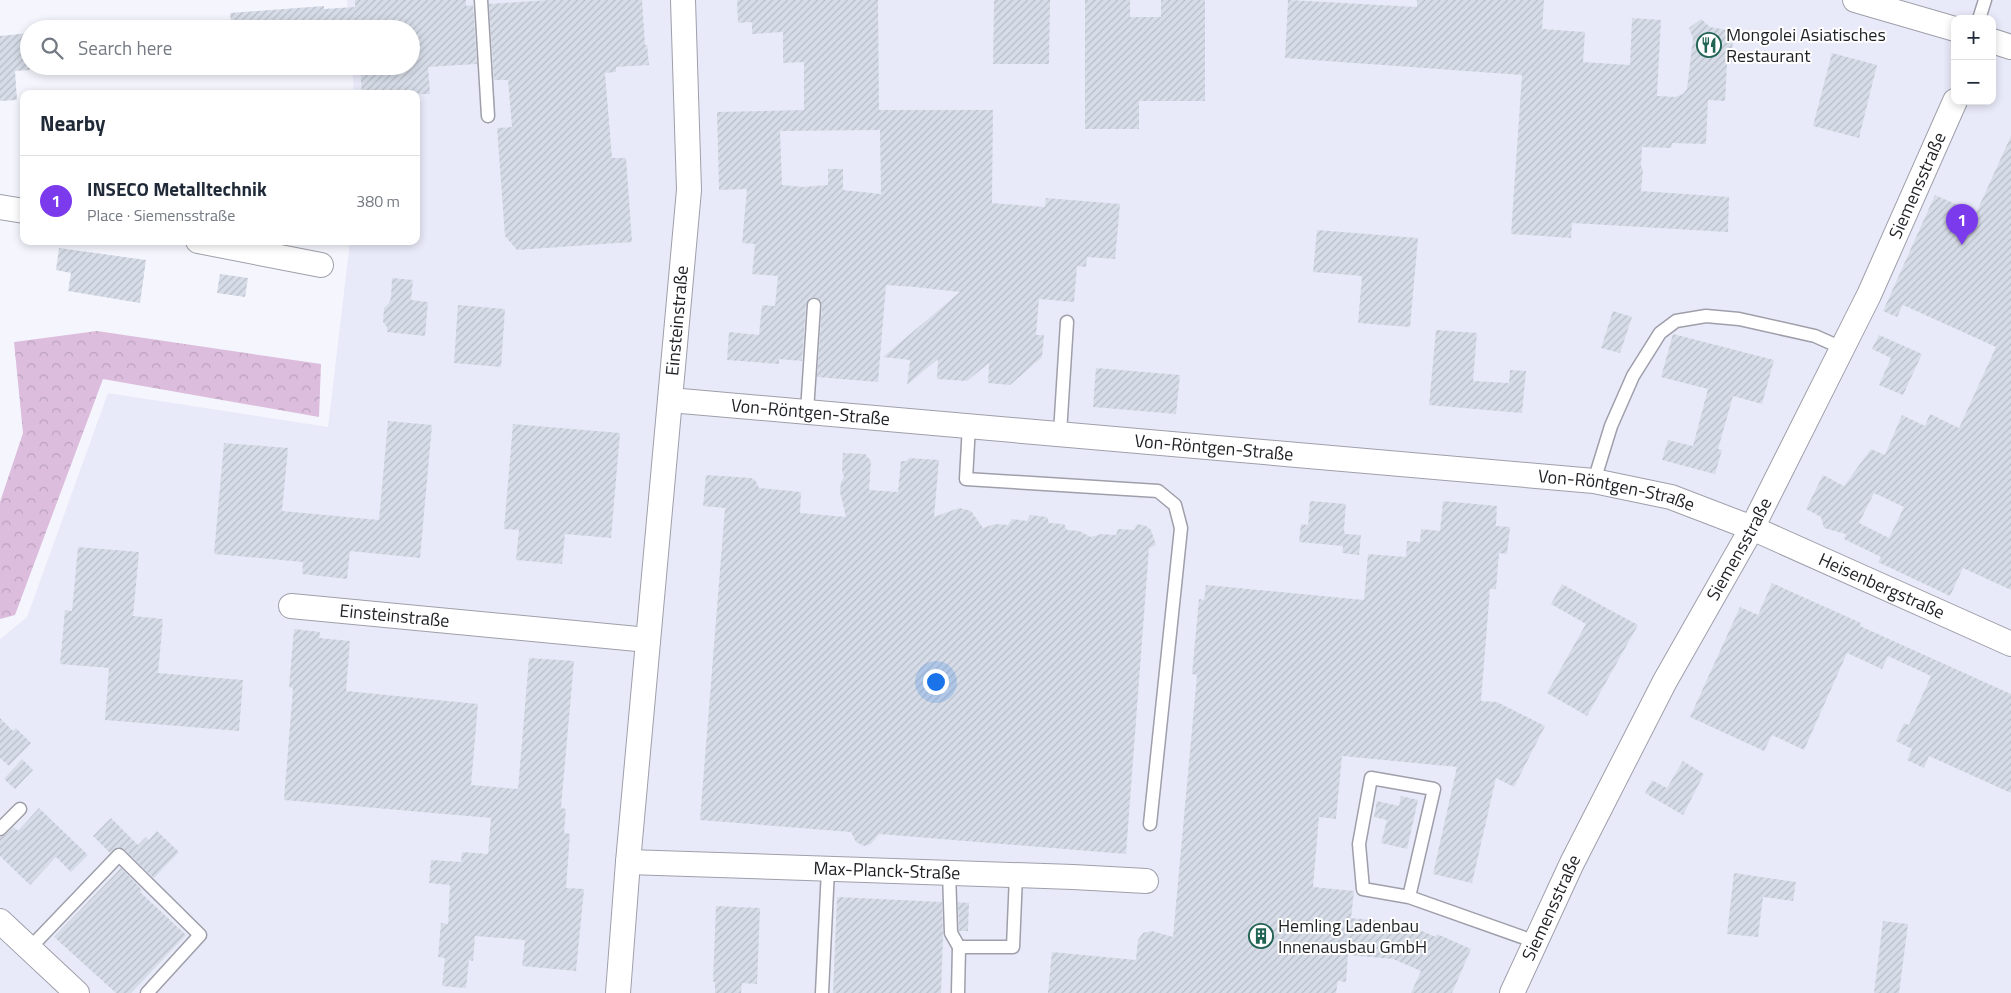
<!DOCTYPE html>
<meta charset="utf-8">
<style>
:root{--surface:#fff;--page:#f6f6f7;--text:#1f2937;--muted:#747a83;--line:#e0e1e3;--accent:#7c3aed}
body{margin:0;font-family:"Titillium Web",sans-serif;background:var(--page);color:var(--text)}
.controls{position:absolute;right:15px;top:15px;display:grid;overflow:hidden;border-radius:10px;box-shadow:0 2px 8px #0003}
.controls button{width:45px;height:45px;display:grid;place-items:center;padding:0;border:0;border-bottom:1px solid var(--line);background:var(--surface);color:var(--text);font:25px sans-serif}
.you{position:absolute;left:935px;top:681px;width:18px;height:18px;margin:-12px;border:4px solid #fff;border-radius:50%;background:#1a73e8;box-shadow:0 0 0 8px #1a73e833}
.badge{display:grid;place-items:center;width:32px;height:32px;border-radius:50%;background:var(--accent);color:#fff;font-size:16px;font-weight:700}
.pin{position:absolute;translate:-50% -41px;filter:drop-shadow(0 1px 2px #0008)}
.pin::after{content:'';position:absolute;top:26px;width:18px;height:15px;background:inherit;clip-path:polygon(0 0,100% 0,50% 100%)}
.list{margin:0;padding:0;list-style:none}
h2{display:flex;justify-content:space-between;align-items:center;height:65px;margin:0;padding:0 20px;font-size:21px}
h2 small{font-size:16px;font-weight:400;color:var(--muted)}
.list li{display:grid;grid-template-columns:32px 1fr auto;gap:15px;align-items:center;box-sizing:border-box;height:90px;padding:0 20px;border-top:1px solid var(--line)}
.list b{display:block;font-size:19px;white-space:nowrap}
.list p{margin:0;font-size:16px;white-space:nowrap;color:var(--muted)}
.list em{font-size:16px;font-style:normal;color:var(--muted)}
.icon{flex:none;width:28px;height:28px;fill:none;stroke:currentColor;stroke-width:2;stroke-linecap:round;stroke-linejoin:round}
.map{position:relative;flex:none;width:2011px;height:993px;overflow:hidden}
.search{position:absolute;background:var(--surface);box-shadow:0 2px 8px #0003;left:20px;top:20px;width:400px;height:55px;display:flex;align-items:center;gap:12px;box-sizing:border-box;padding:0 18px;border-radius:28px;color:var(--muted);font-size:19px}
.panel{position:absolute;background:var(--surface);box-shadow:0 2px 8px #0003;left:20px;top:90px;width:400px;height:155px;border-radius:10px}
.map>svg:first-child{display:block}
.built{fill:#e9eaf9;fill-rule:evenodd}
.forest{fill:url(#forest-crowns)}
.building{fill:url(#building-hatch);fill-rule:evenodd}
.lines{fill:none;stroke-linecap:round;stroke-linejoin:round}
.lane-casing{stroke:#9e9faa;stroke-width:15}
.street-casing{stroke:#9e9faa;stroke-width:26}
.lane{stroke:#fff;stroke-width:12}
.street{stroke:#fff;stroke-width:24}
.labels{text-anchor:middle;stroke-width:4;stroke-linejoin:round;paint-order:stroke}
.poi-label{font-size:18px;fill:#1f2024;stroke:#fff;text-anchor:start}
.street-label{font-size:18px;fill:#1f2024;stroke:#fff}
</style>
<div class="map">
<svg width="2011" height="993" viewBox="0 0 2011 993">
<defs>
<pattern id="forest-crowns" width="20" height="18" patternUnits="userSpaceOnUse" patternTransform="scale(1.25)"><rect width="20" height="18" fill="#dcbddd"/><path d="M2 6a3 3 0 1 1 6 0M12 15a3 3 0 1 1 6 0" fill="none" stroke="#bca2be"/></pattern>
<pattern id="building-hatch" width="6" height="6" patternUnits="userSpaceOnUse" patternTransform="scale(1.25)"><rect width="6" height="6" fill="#d7dde8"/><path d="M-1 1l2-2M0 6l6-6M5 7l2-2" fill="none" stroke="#b8bdc7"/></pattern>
</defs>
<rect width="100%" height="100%" fill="#f5f6fd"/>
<path class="built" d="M 347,0 L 2011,0 L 2011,993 L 0,993 L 0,639 L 27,617 L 108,393 L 328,427 L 350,241 L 416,241 L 416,94 L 354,94 L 352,66 L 411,66 L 411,29 L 349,29 ZM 1955,19 L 1992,19 L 1992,101 L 1955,101 Z"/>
<path class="forest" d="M 97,331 L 321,364 L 319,417 L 103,379 L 15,615 L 0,619 L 0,502 L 23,433 L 14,342 Z"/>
<g class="building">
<path d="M 355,0 L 466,0 L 466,6 L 473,5 L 477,64 L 428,67 L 430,94 L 362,94 L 360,66 L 411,66 L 411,29 L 232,29 L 230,13 L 324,6 L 324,9 L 355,7 Z"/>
<path d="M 550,0 L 642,0 L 645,45 L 647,45 L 649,65 L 616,67 L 616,72 L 605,73 L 612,158 L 626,158 L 632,242 L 517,250 L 505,236 L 497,128 L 512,127 L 508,80 L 494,80 L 489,4 Z"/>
<path d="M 737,0 L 878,0 L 879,110 L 993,110 L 992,203 L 1045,207 L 1046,198 L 1120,204 L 1115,259 L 1087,257 L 1086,267 L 1077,266 L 1074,302 L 1039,299 L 1036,335 L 1044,335 L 1042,357 L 1010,385 L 988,383 L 989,363 L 967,381 L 937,379 L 938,359 L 907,385 L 910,360 L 883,357 L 960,292 L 915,287 L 886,285 L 878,382 L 817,377 L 822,306 L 821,301 L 815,297 L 810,298 L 806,304 L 802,361 L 779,359 L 779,364 L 727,360 L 729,332 L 759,335 L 762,305 L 775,306 L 778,276 L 752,274 L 755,244 L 742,243 L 747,189 L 719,190 L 717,112 L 804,110 L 804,62 L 783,63 L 783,32 L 752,34 L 752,22 L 738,23 ZM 880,130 L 881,194 L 843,190 L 843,169 L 828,169 L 828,185 L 803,187 L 782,185 L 780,131 Z"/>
<path d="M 994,0 L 1050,0 L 1049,64 L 993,64 Z"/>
<path d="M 1085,0 L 1130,0 L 1130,17 L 1161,17 L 1161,0 L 1205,0 L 1205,101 L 1139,101 L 1139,129 L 1085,129 Z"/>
<path d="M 1288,0 L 1417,7 L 1417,0 L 1544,0 L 1542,29 L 1585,32 L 1583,62 L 1630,65 L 1632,18 L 1661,20 L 1657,96 L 1675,97 L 1683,94 L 1687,89 L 1693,38 L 1689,28 L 1701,19 L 1710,27 L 1733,31 L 1732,62 L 1727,63 L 1725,101 L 1708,100 L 1706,144 L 1672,143 L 1671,148 L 1642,147 L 1641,166 L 1643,170 L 1641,191 L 1729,197 L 1728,232 L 1572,223 L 1571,238 L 1511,234 L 1522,75 L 1285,58 Z"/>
<path d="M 29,33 L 30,70 L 15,71 L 17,100 L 0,101 L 0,36 Z"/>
<path d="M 1832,53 L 1877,65 L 1859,138 L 1813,126 Z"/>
<path d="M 2011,136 L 2011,590 L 1963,568 L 1950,596 L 1878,562 L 1881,557 L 1844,539 L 1846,534 L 1824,528 L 1821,517 L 1806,509 L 1823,475 L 1844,486 L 1871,449 L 1885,455 L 1902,415 L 1925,426 L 1930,414 L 1959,428 L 1996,347 L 1903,305 L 1897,317 L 1883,311 L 1935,195 L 1976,213 ZM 1874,493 L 1904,507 L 1889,538 L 1859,523 Z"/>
<path d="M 1317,230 L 1418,238 L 1410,327 L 1358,323 L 1362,276 L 1313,272 Z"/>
<path d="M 59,248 L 146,260 L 140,303 L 68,291 L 71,273 L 56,270 Z"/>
<path d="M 220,274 L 248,278 L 245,297 L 217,293 Z"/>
<path d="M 392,278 L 413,280 L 411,300 L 428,302 L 425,336 L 387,332 L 387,327 L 383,322 L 384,308 L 389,303 L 391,298 Z"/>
<path d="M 458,305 L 505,309 L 501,367 L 454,363 Z"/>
<path d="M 1613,311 L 1632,317 L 1620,353 L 1601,348 Z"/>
<path d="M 1436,330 L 1477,333 L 1473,381 L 1509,383 L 1510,370 L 1526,371 L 1522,413 L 1429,405 Z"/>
<path d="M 1673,334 L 1774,360 L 1762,404 L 1733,396 L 1718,449 L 1722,450 L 1715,474 L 1662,460 L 1668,440 L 1693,446 L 1708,389 L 1661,377 Z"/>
<path d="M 1879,335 L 1922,354 L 1903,395 L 1879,385 L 1891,358 L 1872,349 Z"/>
<path d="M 1096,368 L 1180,375 L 1176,414 L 1093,407 Z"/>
<path d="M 388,421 L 432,425 L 420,558 L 350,551 L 347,579 L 302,574 L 303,562 L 214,554 L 224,443 L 288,448 L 282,511 L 379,520 Z"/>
<path d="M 513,424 L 620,433 L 611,538 L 565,534 L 562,564 L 516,560 L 519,530 L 504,529 Z"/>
<path d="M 843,453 L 865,454 L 871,461 L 869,490 L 898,492 L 901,461 L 906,461 L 909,458 L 939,460 L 934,517 L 959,508 L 971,511 L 983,528 L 995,524 L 1008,525 L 1012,519 L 1027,521 L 1030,515 L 1047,517 L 1049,523 L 1064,524 L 1067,530 L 1079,531 L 1091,537 L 1101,534 L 1116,535 L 1118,529 L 1134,530 L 1137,524 L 1146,526 L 1151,530 L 1156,545 L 1149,548 L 1126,854 L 879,834 L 871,844 L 864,846 L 856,842 L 851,832 L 700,820 L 725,508 L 703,506 L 706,475 L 751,478 L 755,480 L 759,488 L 801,492 L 800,513 L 846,517 L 840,492 L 841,482 L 844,477 L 842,470 Z"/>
<path d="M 1310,501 L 1346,504 L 1344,530 L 1345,534 L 1361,535 L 1359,555 L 1342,553 L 1343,546 L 1299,542 L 1301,524 L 1308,525 Z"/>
<path d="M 1443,501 L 1497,506 L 1496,526 L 1510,527 L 1507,554 L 1499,553 L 1496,589 L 1490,589 L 1481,701 L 1497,702 L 1545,726 L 1514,787 L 1496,778 L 1472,883 L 1433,874 L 1457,767 L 1342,756 L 1336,819 L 1319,817 L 1313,887 L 1354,891 L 1351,918 L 1403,923 L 1436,937 L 1437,934 L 1471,949 L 1452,993 L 1411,993 L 1421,971 L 1393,959 L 1348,955 L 1346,982 L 1338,981 L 1336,993 L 1048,993 L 1052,952 L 1136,960 L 1138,940 L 1143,933 L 1152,931 L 1173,937 L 1197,675 L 1192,674 L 1199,599 L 1204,600 L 1206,585 L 1364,600 L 1368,554 L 1406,557 L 1407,541 L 1420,542 L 1421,529 L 1440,531 Z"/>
<path d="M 78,547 L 139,552 L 133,616 L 163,619 L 158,673 L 243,680 L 239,731 L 105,720 L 109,668 L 60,664 L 65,610 L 72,611 Z"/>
<path d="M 1772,583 L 1861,623 L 1860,626 L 2011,694 L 2011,793 L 1929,756 L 1924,768 L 1907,760 L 1912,749 L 1896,741 L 1904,723 L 1909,725 L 1931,676 L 1888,656 L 1882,669 L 1847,653 L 1804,750 L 1772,735 L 1764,751 L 1690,717 L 1740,607 L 1758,615 Z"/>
<path d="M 1562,584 L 1638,625 L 1587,716 L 1547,693 L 1586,624 L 1551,604 Z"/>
<path d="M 294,629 L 320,632 L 319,638 L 350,641 L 346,691 L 478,704 L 471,785 L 518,789 L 529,658 L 574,661 L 561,808 L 566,809 L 564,833 L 570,834 L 566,888 L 584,889 L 576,971 L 522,966 L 525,940 L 475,936 L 473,961 L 469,960 L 466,988 L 442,986 L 445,958 L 438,957 L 441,923 L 448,924 L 450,885 L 429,883 L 431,860 L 461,862 L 462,852 L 488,854 L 491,818 L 284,800 L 293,688 L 289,687 Z"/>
<path d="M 0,718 L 13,731 L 16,728 L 31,743 L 9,766 L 0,758 Z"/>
<path d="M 22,759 L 33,770 L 15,789 L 4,779 Z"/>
<path d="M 1683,761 L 1704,774 L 1683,815 L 1645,793 L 1652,780 L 1667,788 Z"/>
<path d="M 1401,796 L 1418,800 L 1407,849 L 1381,843 L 1387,820 L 1374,817 L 1377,801 L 1399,806 Z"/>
<path d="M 39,808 L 88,855 L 71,872 L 56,857 L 30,885 L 0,856 L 0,837 L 5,835 L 14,827 L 18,831 Z"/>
<path d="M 111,818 L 138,845 L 146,837 L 149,840 L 157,831 L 179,852 L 154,878 L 124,849 L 117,847 L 110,853 L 93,836 Z"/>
<path d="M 121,868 L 142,890 L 140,892 L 186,935 L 131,993 L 116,993 L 54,937 Z"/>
<path d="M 1734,873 L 1796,882 L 1793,901 L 1763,897 L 1758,937 L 1727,934 Z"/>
<path d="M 837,897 L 942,902 L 943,935 L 941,993 L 833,993 Z"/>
<path d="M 958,902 L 969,903 L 968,931 L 959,931 Z"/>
<path d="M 716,906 L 760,908 L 757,984 L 742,983 L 741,993 L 715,993 L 715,982 L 713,982 Z"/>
<path d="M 1883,921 L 1908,924 L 1899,993 L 1874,993 Z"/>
</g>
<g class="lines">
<defs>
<g id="lane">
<path d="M 481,0 L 488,116"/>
<path d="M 1979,19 L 1985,0"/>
<path d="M 807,411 L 814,305"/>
<path d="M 969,425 L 966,479 L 1158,491 L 1175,505 L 1181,528 L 1150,824"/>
<path d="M 1060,433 L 1067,322"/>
<path d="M 1594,481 L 1611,426 L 1633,376 L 1660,333 L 1676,321 L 1706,316 L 1739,319 L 1815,336 L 1842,348"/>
<path d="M 0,829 L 20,809"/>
<path d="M 949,872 L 951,933 L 959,947 L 958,993"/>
<path d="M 1409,897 L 1434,789 L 1371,778 L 1359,844 L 1363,889 L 1409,897 L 1536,942"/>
<path d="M 959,947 L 1013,947 L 1016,875"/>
<path d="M 29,949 L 119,855 L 200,935 L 147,993"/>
<path d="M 822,993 L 828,869"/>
</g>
<g id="street">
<path d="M 1855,0 L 1955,29"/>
<path d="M 1992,41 L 2011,47"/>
<path d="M 0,207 L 24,211"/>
<path d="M 198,241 L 321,265"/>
<path id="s1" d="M 670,400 L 1594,481 L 1671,497 L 1752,528 L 2011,644"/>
<path id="s2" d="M 291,606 L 648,640"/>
<path id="s3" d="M 628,862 L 1073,877 L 1146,881"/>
<path d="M 0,921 L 77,993"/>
<path id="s4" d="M 618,993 L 628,862 L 689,190 L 683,0"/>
<path id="s5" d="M 1512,993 L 1572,863 L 1665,681 L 1752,528 L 1869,295 L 1955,101"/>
</g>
</defs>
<use href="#lane" class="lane-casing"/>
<use href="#street" class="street-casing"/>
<use href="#lane" class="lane"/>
<use href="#street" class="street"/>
</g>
<defs>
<symbol id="restaurant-ring" viewBox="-11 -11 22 22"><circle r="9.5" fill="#fff" stroke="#226454" stroke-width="1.5"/><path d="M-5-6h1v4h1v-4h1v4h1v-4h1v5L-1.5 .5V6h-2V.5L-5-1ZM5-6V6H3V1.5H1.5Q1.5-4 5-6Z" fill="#226454"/></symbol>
<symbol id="building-ring" viewBox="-11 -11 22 22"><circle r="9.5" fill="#fff" stroke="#226454" stroke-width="1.5"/><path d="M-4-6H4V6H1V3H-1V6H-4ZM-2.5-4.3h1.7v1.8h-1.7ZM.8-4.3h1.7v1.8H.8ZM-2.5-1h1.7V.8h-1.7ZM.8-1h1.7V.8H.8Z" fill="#226454"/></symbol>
</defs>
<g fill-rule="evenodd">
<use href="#restaurant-ring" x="1695" y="31" width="28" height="28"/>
<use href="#building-ring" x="1247" y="922" width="28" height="28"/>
</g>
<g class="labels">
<g class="poi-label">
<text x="1726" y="41">Mongolei Asiatisches<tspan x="1726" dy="21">Restaurant</tspan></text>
<text x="1278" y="932">Hemling Ladenbau<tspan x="1278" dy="21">Innenausbau GmbH</tspan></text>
</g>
<g class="street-label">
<text dy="6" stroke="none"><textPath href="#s5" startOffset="904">Siemensstraße</textPath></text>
<text dy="6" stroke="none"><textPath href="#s4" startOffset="675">Einsteinstraße</textPath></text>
<text dy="6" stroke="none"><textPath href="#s1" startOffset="141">Von-Röntgen-Straße</textPath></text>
<text dy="6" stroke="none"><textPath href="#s1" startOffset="546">Von-Röntgen-Straße</textPath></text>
<text dy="6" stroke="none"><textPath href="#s1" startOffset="951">Von-Röntgen-Straße</textPath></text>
<text dy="6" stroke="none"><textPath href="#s5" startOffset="499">Siemensstraße</textPath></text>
<text dy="6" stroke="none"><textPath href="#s1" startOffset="1235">Heisenbergstraße</textPath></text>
<text dy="6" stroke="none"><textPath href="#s2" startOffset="104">Einsteinstraße</textPath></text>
<text dy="6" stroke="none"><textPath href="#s3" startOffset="259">Max-Planck-Straße</textPath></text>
<text dy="6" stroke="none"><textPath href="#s5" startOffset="94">Siemensstraße</textPath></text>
</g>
</g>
</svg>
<div class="controls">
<button>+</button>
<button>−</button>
</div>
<div class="you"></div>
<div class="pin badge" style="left:1962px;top:245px">1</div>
<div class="search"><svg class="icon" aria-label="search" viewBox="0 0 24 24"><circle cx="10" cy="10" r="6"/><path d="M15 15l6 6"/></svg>Search here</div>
<section class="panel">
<h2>Nearby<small></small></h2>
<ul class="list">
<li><span class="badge">1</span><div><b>INSECO Metalltechnik</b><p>Place · Siemensstraße</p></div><em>380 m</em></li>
</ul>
</section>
</div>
